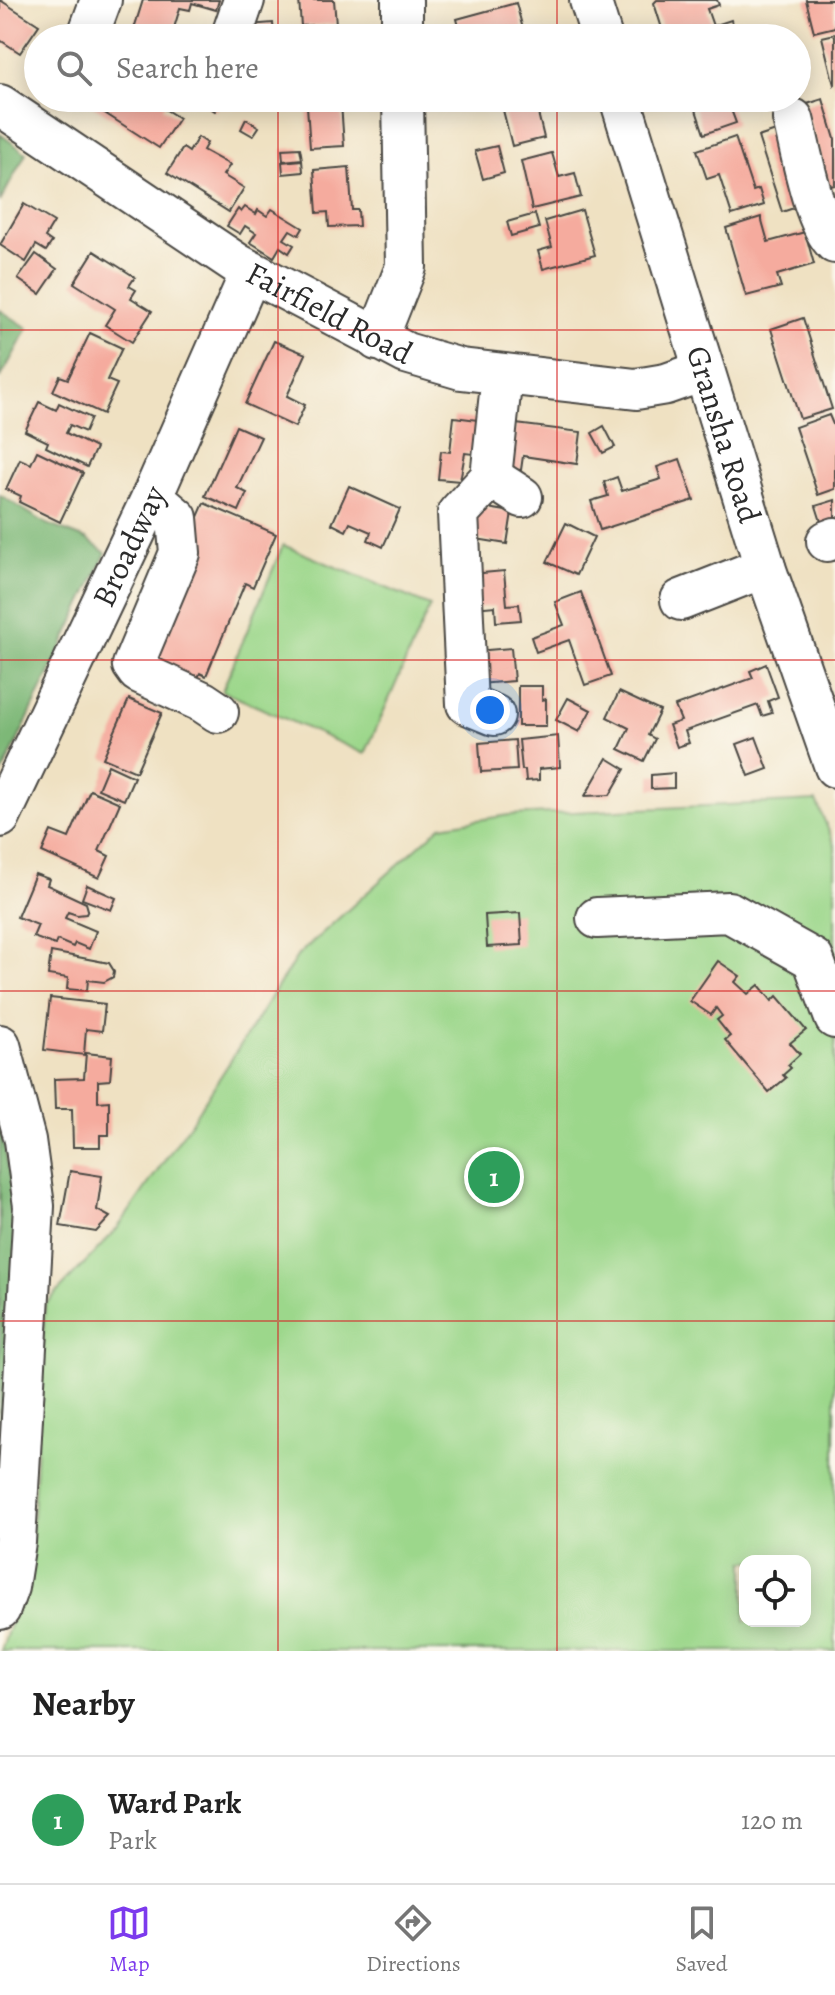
<!DOCTYPE html>
<style>
:root{--surface:#fff;--page:#f2f2f2;--text:#222;--muted:#767676;--line:#e0e0e0;--accent:#7c3aed}
body{margin:0;font-family:Alegreya,serif;background:var(--page);color:var(--text)}
.controls{position:absolute;right:24px;bottom:24px;display:grid;overflow:hidden;border-radius:16px;box-shadow:0 4px 20px #0003}
.controls button{width:72px;height:72px;display:grid;place-items:center;padding:0;border:0;border-bottom:2px solid var(--line);background:var(--surface);color:var(--text);font:40px sans-serif}
.you{position:absolute;left:490px;top:710px;width:28px;height:28px;margin:-20px;border:6px solid #fff;border-radius:50%;background:#1a73e8;box-shadow:0 0 0 12px #1a73e833}
.badge{display:grid;place-items:center;width:52px;height:52px;border-radius:50%;background:var(--accent);color:#fff;font-size:26px;font-weight:700}
.pin{position:absolute;translate:-50% -50%;border:4px solid #fff;box-shadow:0 2px 8px #0006}
.list{margin:0;padding:0;list-style:none}
h2{display:flex;justify-content:space-between;align-items:center;height:104px;margin:0;padding:0 32px;font-size:34px}
h2 small{font-size:26px;font-weight:400;color:var(--muted)}
.list li{display:grid;grid-template-columns:52px 1fr auto;gap:24px;align-items:center;box-sizing:border-box;height:128px;padding:0 32px;border-top:2px solid var(--line)}
.list b{display:block;font-size:30px;white-space:nowrap}
.list p{margin:0;font-size:26px;white-space:nowrap;color:var(--muted)}
.list em{font-size:26px;font-style:normal;color:var(--muted)}
.icon{flex:none;width:44px;height:44px;fill:none;stroke:currentColor;stroke-width:2;stroke-linecap:round;stroke-linejoin:round}
.map{position:relative;flex:none;width:835px;height:1651px;overflow:hidden}
.search{position:absolute;background:var(--surface);box-shadow:0 4px 20px #0003;left:24px;right:24px;top:24px;height:88px;display:flex;align-items:center;gap:20px;box-sizing:border-box;padding:0 28px;border-radius:44px;color:var(--muted);font-size:30px}
.sheet{height:232px;background:var(--surface)}
nav{display:flex;justify-content:space-around;align-items:center;box-sizing:border-box;height:112px;border-top:2px solid var(--line);background:var(--surface);font-size:22px;color:var(--muted)}
nav a{display:grid;justify-items:center;gap:4px}
nav .on{color:var(--accent)}
.map>svg:first-child{display:block}
.green{fill:#9cd78b;stroke:#64815b;stroke-width:2;fill-rule:evenodd}
.forest{fill:#7db877;stroke:#547251;stroke-width:2}
.building{fill:#f5ab9e}
.lines{fill:none;stroke-linecap:round;stroke-linejoin:round}
.minor-casing{stroke:#484642;stroke-width:44}
.minor{stroke:#fff;stroke-width:40}
.grid{fill:none;stroke:#d62828;stroke-width:2;stroke-opacity:0.55}
.labels{text-anchor:middle;stroke-width:7;stroke-linejoin:round;paint-order:stroke}
.street-label{font-size:32px;fill:#2b2b2b;stroke:#fbf7ec}
</style>
<div class="map">
<svg width="835" height="1651" viewBox="0 0 835 1651">
<rect width="100%" height="100%" fill="#fbf7ec"/>
<filter id="ink" filterUnits="userSpaceOnUse"><feTurbulence type="fractalNoise" baseFrequency=".0125" numOctaves="2"/><feDisplacementMap in="SourceGraphic" scale="16" xChannelSelector="R" yChannelSelector="G"/><feConvolveMatrix kernelMatrix="1 2 1 2 8 2 1 2 1" color-interpolation-filters="sRGB"/></filter>
<filter id="wash" filterUnits="userSpaceOnUse"><feTurbulence type="fractalNoise" baseFrequency=".006" numOctaves="4" result="noise"/><feDisplacementMap in="SourceGraphic" scale="32" xChannelSelector="R" yChannelSelector="G"/><feGaussianBlur stdDeviation="1.8" result="paint"/><feColorMatrix in="noise" values="0 0 0 0 0 0 0 0 0 0 0 0 0 0 0 0 0 1.4 0 .05"/><feComposite in="paint" operator="in"/></filter>
<g filter="url(#wash)">
<rect width="100%" height="100%" fill="#efe1c2"/>
<g class="green">
<path d="M 283,545 L 430,606 L 365,754 L 222,691 Z"/>
<path d="M 816,801 L 835,845 L 835,1651 L 1,1651 L 30,1567 L 45,1305 L 117,1229 L 190,1124 L 298,955 L 441,826 L 509,815 ZM 745,1561 L 805,1561 L 805,1621 L 745,1621 Z"/>
</g>
<g class="forest">
<path d="M 0,134 L 26,153 L 0,202 Z"/>
<path d="M 0,310 L 28,328 L 0,379 Z"/>
<path d="M 0,495 L 47,524 L 86,539 L 106,553 L 0,778 Z"/>
<path d="M 0,1124 L 18,1218 L 0,1540 Z"/>
</g>
<g id="blocks">
<g class="building">
<path d="M 0,0 L 39,25 L 20,53 L 0,40 Z"/>
<path d="M 143,0 L 219,0 L 216,10 L 192,3 L 190,10 L 180,8 L 171,38 L 141,38 L 132,35 Z"/>
<path d="M 299,0 L 334,0 L 336,24 L 301,26 Z"/>
<path d="M 657,0 L 717,0 L 719,5 L 707,9 L 713,26 L 731,20 L 736,38 L 698,38 L 697,33 L 680,38 L 665,38 L 654,3 Z"/>
<path d="M 806,0 L 834,0 L 835,27 L 814,32 Z"/>
<path d="M 516,3 L 523,29 L 503,34 L 504,38 L 462,38 L 457,19 Z"/>
<path d="M 273,23 L 274,36 L 250,38 L 249,25 Z"/>
<path d="M 835,34 L 835,84 L 834,85 L 822,37 Z"/>
<path d="M 92,98 L 169,98 L 163,108 L 179,118 L 159,148 L 89,103 Z"/>
<path d="M 206,98 L 214,98 L 221,102 L 215,111 L 203,103 Z"/>
<path d="M 445,98 L 475,98 L 475,99 L 448,106 Z"/>
<path d="M 500,98 L 552,98 L 555,109 L 538,113 L 544,138 L 512,146 Z"/>
<path d="M 692,98 L 721,98 L 724,110 L 730,107 L 736,123 L 704,134 Z"/>
<path d="M 823,99 L 835,139 L 835,185 L 830,186 L 804,105 Z"/>
<path d="M 341,103 L 344,146 L 310,148 L 307,106 Z"/>
<path d="M 246,119 L 259,127 L 253,136 L 241,129 Z"/>
<path d="M 782,129 L 806,204 L 782,212 L 758,137 Z"/>
<path d="M 198,137 L 207,143 L 203,150 L 230,165 L 223,175 L 244,188 L 229,212 L 167,173 L 183,148 L 189,152 Z"/>
<path d="M 735,137 L 753,191 L 759,189 L 764,205 L 732,215 L 719,175 L 707,179 L 697,150 Z"/>
<path d="M 497,146 L 504,173 L 483,179 L 475,151 Z"/>
<path d="M 300,148 L 302,159 L 283,161 L 282,149 Z"/>
<path d="M 552,153 L 559,177 L 575,173 L 581,197 L 532,209 L 521,161 Z"/>
<path d="M 302,160 L 303,172 L 283,174 L 282,162 Z"/>
<path d="M 349,167 L 352,210 L 358,210 L 359,226 L 329,227 L 328,212 L 317,213 L 314,170 Z"/>
<path d="M 24,204 L 54,222 L 45,237 L 52,242 L 46,251 L 36,245 L 26,262 L 0,245 Z"/>
<path d="M 245,207 L 256,214 L 258,210 L 267,216 L 272,209 L 303,228 L 299,235 L 290,230 L 284,239 L 294,245 L 289,253 L 280,247 L 274,257 L 250,242 L 256,233 L 245,226 L 240,234 L 227,226 L 238,209 L 241,212 Z"/>
<path d="M 582,210 L 595,255 L 543,269 L 538,251 L 552,247 L 545,221 Z"/>
<path d="M 535,214 L 539,228 L 511,236 L 507,222 Z"/>
<path d="M 761,217 L 768,242 L 805,232 L 814,264 L 777,275 L 781,287 L 746,296 L 726,228 Z"/>
<path d="M 94,251 L 135,277 L 129,286 L 136,290 L 131,298 L 152,311 L 132,342 L 105,325 L 115,309 L 74,283 Z"/>
<path d="M 36,254 L 57,269 L 40,294 L 18,279 Z"/>
<path d="M 803,318 L 832,409 L 800,419 L 771,329 Z"/>
<path d="M 90,333 L 122,348 L 107,380 L 117,384 L 103,414 L 53,391 L 60,376 L 68,379 Z"/>
<path d="M 274,341 L 306,354 L 287,396 L 305,405 L 295,427 L 245,404 Z"/>
<path d="M 39,402 L 56,410 L 59,403 L 91,418 L 85,432 L 70,425 L 66,433 L 96,448 L 87,467 L 46,447 L 48,442 L 25,431 Z"/>
<path d="M 829,415 L 835,429 L 835,489 L 818,495 L 795,427 Z"/>
<path d="M 454,417 L 486,421 L 482,455 L 465,453 L 460,481 L 438,479 L 441,451 L 450,452 Z"/>
<path d="M 516,424 L 581,432 L 577,464 L 523,456 L 521,470 L 510,469 Z"/>
<path d="M 236,426 L 261,437 L 237,488 L 247,493 L 239,511 L 205,496 Z"/>
<path d="M 604,426 L 615,447 L 603,453 L 592,433 Z"/>
<path d="M 37,451 L 83,473 L 60,522 L 19,502 L 21,496 L 6,489 L 20,459 L 31,464 Z"/>
<path d="M 680,459 L 694,500 L 600,530 L 591,501 L 608,496 L 604,482 L 617,477 L 622,491 L 661,479 L 657,467 Z"/>
<path d="M 349,486 L 400,509 L 383,547 L 368,540 L 371,532 L 350,523 L 346,531 L 332,524 Z"/>
<path d="M 835,500 L 835,527 L 824,531 L 816,506 Z"/>
<path d="M 204,503 L 276,534 L 253,587 L 245,583 L 206,676 L 200,673 L 194,687 L 151,668 L 187,542 Z"/>
<path d="M 475,506 L 512,512 L 507,544 L 470,538 Z"/>
<path d="M 566,523 L 594,537 L 576,575 L 547,562 Z"/>
<path d="M 504,571 L 507,605 L 519,604 L 521,620 L 496,622 L 495,606 L 474,608 L 472,574 Z"/>
<path d="M 581,592 L 611,676 L 585,685 L 569,640 L 536,652 L 531,637 L 564,625 L 555,602 Z"/>
<path d="M 511,648 L 514,681 L 479,684 L 476,651 Z"/>
<path d="M 766,664 L 778,697 L 768,701 L 772,713 L 762,716 L 758,705 L 685,731 L 689,743 L 677,747 L 669,725 L 681,721 L 675,706 L 753,678 L 750,671 Z"/>
<path d="M 518,686 L 542,686 L 542,700 L 546,699 L 546,726 L 518,726 Z"/>
<path d="M 619,692 L 660,711 L 648,735 L 655,739 L 644,761 L 619,749 L 629,728 L 607,717 Z"/>
<path d="M 568,698 L 591,710 L 579,732 L 556,720 Z"/>
<path d="M 129,699 L 162,713 L 136,772 L 103,758 Z"/>
<path d="M 558,736 L 560,767 L 539,769 L 539,780 L 526,781 L 525,770 L 522,770 L 519,740 Z"/>
<path d="M 756,737 L 768,769 L 749,776 L 737,744 Z"/>
<path d="M 515,740 L 517,770 L 481,772 L 479,743 Z"/>
<path d="M 607,758 L 625,769 L 610,795 L 585,796 Z"/>
<path d="M 108,765 L 134,777 L 124,800 L 98,789 Z"/>
<path d="M 674,773 L 674,788 L 651,789 L 651,775 Z"/>
<path d="M 90,790 L 120,803 L 99,851 L 109,856 L 99,878 L 42,852 L 51,831 L 69,838 Z"/>
<path d="M 35,874 L 49,879 L 47,885 L 86,903 L 88,910 L 86,914 L 77,915 L 68,912 L 65,918 L 96,931 L 89,949 L 75,943 L 73,947 L 57,940 L 55,945 L 33,937 L 38,925 L 17,917 Z"/>
<path d="M 87,885 L 116,898 L 111,910 L 82,899 Z"/>
<path d="M 520,913 L 522,945 L 487,947 L 485,915 Z"/>
<path d="M 51,952 L 109,963 L 114,971 L 113,977 L 104,982 L 88,980 L 87,991 L 67,989 L 68,978 L 48,975 Z"/>
<path d="M 718,961 L 740,976 L 735,982 L 748,994 L 759,985 L 772,1001 L 777,996 L 806,1030 L 790,1043 L 800,1054 L 788,1065 L 791,1068 L 783,1075 L 786,1078 L 769,1092 L 725,1040 L 730,1036 L 717,1020 L 722,1016 L 716,1008 L 711,1015 L 690,1001 Z"/>
<path d="M 50,998 L 105,1004 L 102,1031 L 86,1029 L 84,1055 L 44,1050 Z"/>
<path d="M 86,1053 L 112,1056 L 110,1080 L 98,1081 L 98,1102 L 109,1101 L 109,1135 L 100,1135 L 100,1147 L 73,1147 L 72,1109 L 55,1109 L 54,1079 L 84,1078 Z"/>
<path d="M 70,1171 L 102,1176 L 97,1210 L 110,1217 L 96,1232 L 60,1226 Z"/>
</g>
</g>
</g>
<g filter="url(#ink)">
<use href="#blocks" fill-opacity="0" stroke="#484642" stroke-width="2"/>
<g class="lines">
<defs>
<g id="minor">
<path d="M 402,0 L 402,38"/>
<path d="M 590,0 L 602,38"/>
<path d="M 87,38 L 101,0"/>
<path d="M 231,38 L 244,0"/>
<path id="s1" d="M 620,98 L 765,567 L 835,767"/>
<path id="s2" d="M 0,105 L 239,265 L 406,353 L 461,369 L 636,389 L 666,384 L 703,371"/>
<path d="M 793,119 C 801,150 813,222 835,243"/>
<path d="M 377,340 L 406,267 L 403,98"/>
<path d="M 491,477 L 522,497"/>
<path d="M 152,497 L 177,518 L 180,553 L 133,665 L 138,672 L 203,702 L 218,712"/>
<path d="M 827,541 L 835,538"/>
<path d="M 681,600 L 765,567"/>
<path d="M 494,715 L 467,704 L 458,513 L 491,477 L 502,375"/>
<path id="s3" d="M 0,817 L 152,497 L 251,272"/>
<path d="M 597,918 L 729,912 L 813,959 L 835,1018"/>
<path d="M 0,1045 L 25,1140 L 34,1206 L 15,1542 L 8,1587 L 0,1609"/>
</g>
</defs>
<use href="#minor" class="minor-casing"/>
<use href="#minor" class="minor"/>
</g>
</g>
<path class="grid" d="M 278,0 L 278,38M 557,0 L 557,38M 278,98 L 278,1651M 557,98 L 557,1651M 0,330 L 835,330M 0,660 L 835,660M 0,991 L 835,991M 0,1321 L 835,1321"/>
<g class="labels">
<g class="street-label">
<text dy="11" stroke="none"><textPath href="#s2" startOffset="390">Fairfield Road</textPath></text>
<text dy="11" stroke="none"><textPath href="#s1" startOffset="352">Gransha Road</textPath></text>
<text dy="11" stroke="none"><textPath href="#s3" startOffset="300">Broadway</textPath></text>
</g>
</g>
</svg>
<div class="controls">
<button><svg class="icon" aria-label="locate" viewBox="0 0 24 24"><circle cx="12" cy="12" r="6"/><path d="M12 2v4M12 18v4M2 12h4M18 12h4"/></svg></button>
</div>
<div class="you"></div>
<div class="pin badge" style="left:494px;top:1177px;background:#2e9e5b">1</div>
<div class="search"><svg class="icon" aria-label="search" viewBox="0 0 24 24"><circle cx="10" cy="10" r="6"/><path d="M15 15l6 6"/></svg>Search here</div>
</div>
<section class="sheet">
<h2>Nearby<small></small></h2>
<ul class="list">
<li><span class="badge" style="background:#2e9e5b">1</span><div><b>Ward Park</b><p>Park</p></div><em>120 m</em></li>
</ul>
</section>
<nav>
<a class="on"><svg class="icon" aria-label="map" viewBox="0 0 24 24"><path d="M3 6l6-2 6 2 6-2v14l-6 2-6-2-6 2zM9 4v14M15 6v14"/></svg>Map</a>
<a><svg class="icon" aria-label="directions" viewBox="0 0 24 24"><path d="M12 3l9 9-9 9-9-9zM9 14v-3h6M13 9l2 2-2 2"/></svg>Directions</a>
<a><svg class="icon" aria-label="saved" viewBox="0 0 24 24"><path d="M7 4h10v16l-5-4-5 4z"/></svg>Saved</a>
</nav>
